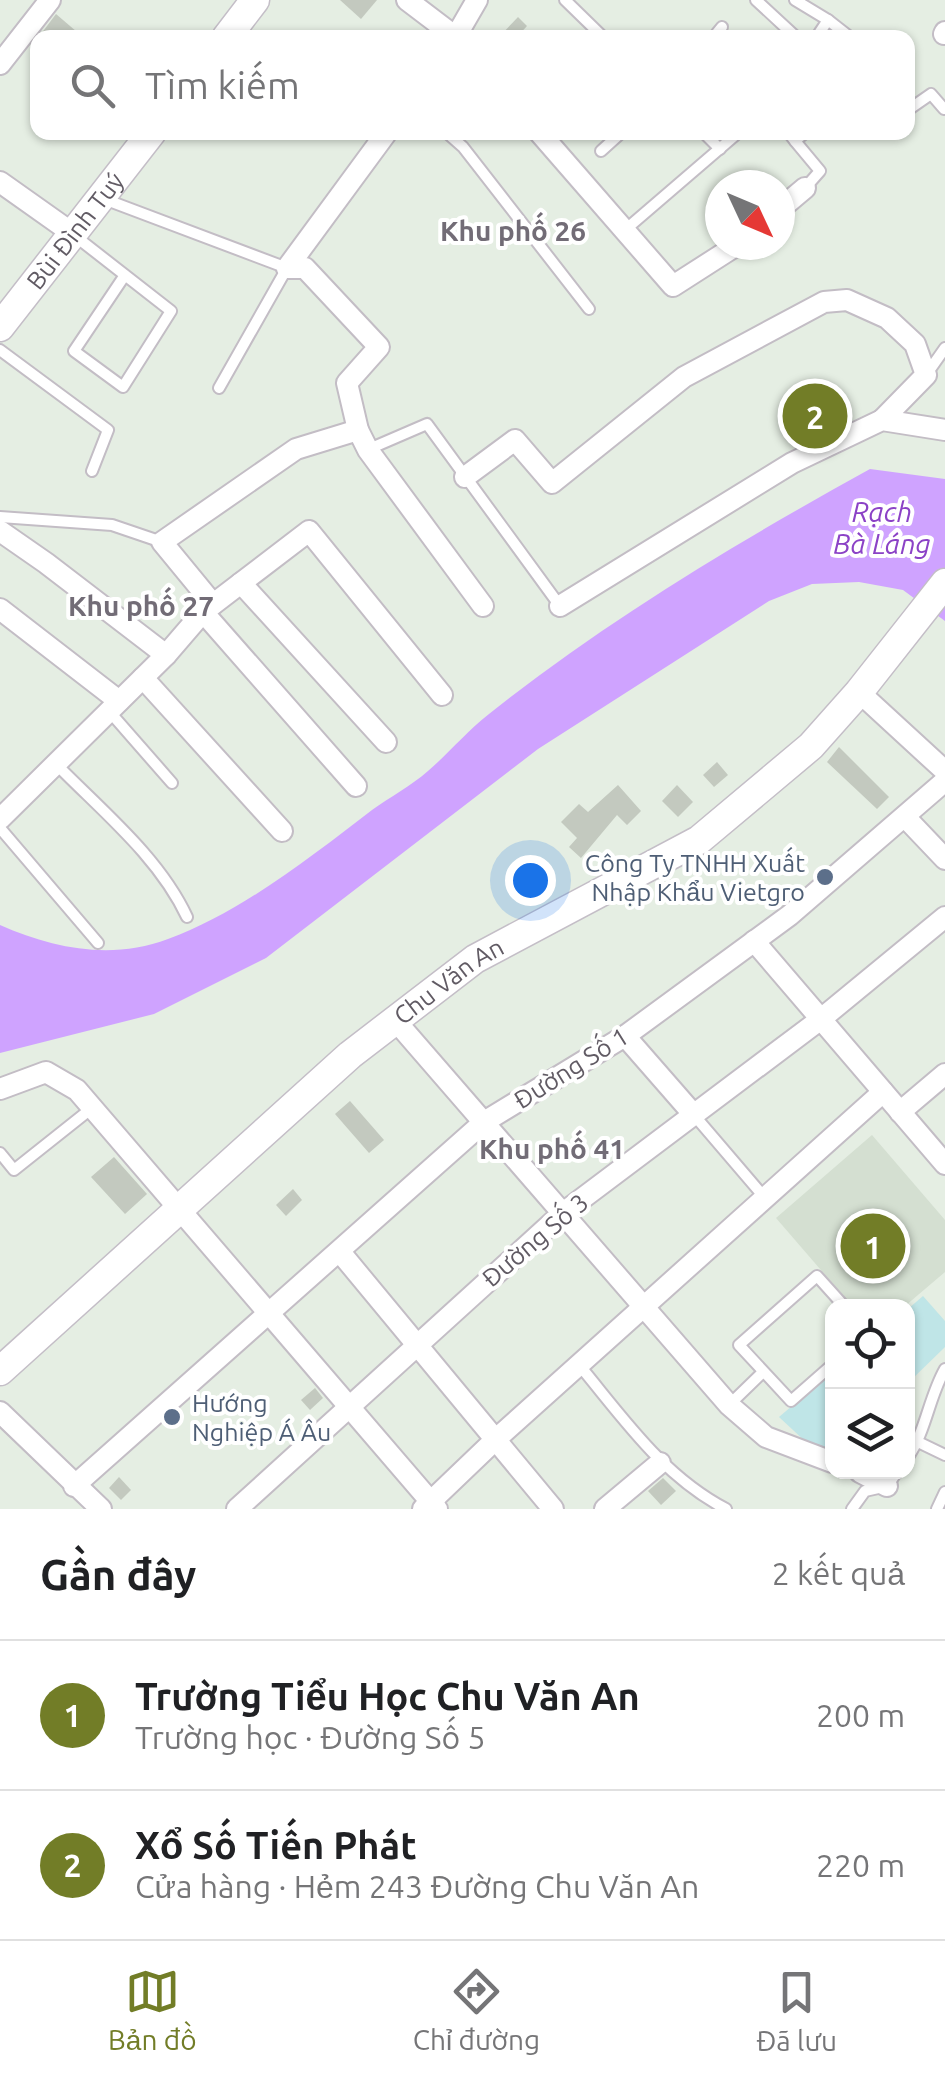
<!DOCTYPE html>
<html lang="vi">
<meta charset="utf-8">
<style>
:root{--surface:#fff;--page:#f6f6f6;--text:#202124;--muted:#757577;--line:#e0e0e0;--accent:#727d27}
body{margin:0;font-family:Ubuntu,sans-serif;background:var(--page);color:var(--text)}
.controls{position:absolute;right:30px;bottom:30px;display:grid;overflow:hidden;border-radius:20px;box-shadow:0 2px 8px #0004}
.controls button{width:90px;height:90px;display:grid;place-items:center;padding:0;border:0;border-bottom:2px solid var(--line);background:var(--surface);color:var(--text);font:50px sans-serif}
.compass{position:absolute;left:705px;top:170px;width:90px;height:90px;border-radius:50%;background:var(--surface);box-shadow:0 2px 8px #0004;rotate:134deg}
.you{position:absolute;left:530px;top:880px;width:35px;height:35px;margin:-25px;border:8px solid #fff;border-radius:50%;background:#1a73e8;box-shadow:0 0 0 15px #1a73e833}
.badge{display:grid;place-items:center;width:65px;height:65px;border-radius:50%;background:var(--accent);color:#fff;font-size:32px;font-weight:700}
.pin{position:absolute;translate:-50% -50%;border:5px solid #fff;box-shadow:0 2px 10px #0006}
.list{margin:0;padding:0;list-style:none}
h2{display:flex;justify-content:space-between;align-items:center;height:130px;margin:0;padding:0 40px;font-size:42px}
h2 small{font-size:32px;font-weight:400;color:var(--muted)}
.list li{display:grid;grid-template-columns:65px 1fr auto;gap:30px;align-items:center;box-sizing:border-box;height:150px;padding:0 40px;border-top:2px solid var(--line)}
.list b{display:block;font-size:38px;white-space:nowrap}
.list p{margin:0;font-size:32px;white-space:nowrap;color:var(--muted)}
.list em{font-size:32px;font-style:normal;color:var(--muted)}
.icon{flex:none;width:55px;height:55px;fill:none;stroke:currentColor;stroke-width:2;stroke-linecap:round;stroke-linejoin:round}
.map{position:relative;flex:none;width:945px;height:1509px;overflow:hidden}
.search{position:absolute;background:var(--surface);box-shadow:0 2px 8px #0004;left:30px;right:30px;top:30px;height:110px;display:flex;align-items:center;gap:25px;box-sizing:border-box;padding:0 35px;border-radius:20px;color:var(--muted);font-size:38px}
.sheet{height:430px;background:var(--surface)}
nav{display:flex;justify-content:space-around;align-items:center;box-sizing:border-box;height:140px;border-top:2px solid var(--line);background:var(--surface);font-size:28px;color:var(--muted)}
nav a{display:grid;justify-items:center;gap:5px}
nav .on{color:var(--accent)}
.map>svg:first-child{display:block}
.education{fill:#d4dfd1}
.green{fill:#bfe5e7}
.water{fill:#cfa3ff}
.building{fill:#c3c9bf}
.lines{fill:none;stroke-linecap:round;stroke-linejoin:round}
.lane-casing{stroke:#c3bdc5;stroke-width:14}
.street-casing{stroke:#c3bdc5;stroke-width:24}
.secondary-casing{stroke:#c4bec7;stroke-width:31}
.lane{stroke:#fff;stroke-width:10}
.street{stroke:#fff;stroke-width:20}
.secondary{stroke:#fff;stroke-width:28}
.service-dot{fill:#5c6f8a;stroke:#fff;stroke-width:4}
.labels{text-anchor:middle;stroke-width:8;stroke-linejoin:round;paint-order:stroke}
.street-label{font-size:25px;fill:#615b64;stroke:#fff}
.service-label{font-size:25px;fill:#4e5e75;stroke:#fff;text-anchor:end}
.neighbourhood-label{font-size:28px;font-weight:bold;fill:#726c76;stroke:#fff}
.water-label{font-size:28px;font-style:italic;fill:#8b42c6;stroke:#fff}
</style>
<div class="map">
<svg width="945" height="1509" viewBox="0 0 945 1509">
<rect width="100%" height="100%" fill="#e5eee3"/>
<path class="education" d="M 872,1135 L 945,1220 L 945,1272 L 905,1306 L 852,1306 L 776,1218 Z"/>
<g class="green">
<path d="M 923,1296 L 945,1321 L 945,1347 L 908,1383 L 908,1309 Z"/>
<path d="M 832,1372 L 832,1451 L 807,1443 L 779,1417 Z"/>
</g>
<path class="water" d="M 870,469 L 945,479 L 945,621 L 903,590 L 859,582 L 812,584 L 769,601 L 538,749 L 266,958 L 154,1014 L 0,1053 L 0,925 C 54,949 112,960 168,939 C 240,913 312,856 372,810 C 390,797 411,786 428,771 C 449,753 467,731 489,714 C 607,620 738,542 870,469 Z"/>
<g class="building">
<path d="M 340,0 L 377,0 L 361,19 Z"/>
<path d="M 56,14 L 84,38 L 46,38 L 41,34 Z"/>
<path d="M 518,17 L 527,26 L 516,38 L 498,38 Z"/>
<path d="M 839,747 L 889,797 L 877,809 L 827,762 Z"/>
<path d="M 717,762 L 728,775 L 714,787 L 703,775 Z"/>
<path d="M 618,785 L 641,811 L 627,825 L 617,815 L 581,858 L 569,847 L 577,838 L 561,822 L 579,804 L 588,812 Z"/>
<path d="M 677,785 L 693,802 L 678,817 L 662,801 Z"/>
<path d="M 350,1101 L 384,1140 L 369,1153 L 335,1114 Z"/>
<path d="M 114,1157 L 147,1194 L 125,1214 L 91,1177 Z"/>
<path d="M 293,1189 L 302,1200 L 286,1216 L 276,1205 Z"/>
<path d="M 315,1388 L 323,1398 L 310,1410 L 301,1400 Z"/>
<path d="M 119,1477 L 131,1490 L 121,1500 L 109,1488 Z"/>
<path d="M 663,1478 L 676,1491 L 661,1505 L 648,1491 Z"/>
</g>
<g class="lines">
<defs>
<g id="lane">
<path d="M 565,0 L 604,38"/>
<path d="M 756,0 L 797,38"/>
<path d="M 795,0 L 828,20"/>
<path d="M 713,38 L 722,27"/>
<path d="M 816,38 L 828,20 L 851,38"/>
<path d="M 908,110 L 931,94 L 944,109"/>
<path d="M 446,132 L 463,147 L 589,309"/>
<path d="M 703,132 L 720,149"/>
<path d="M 788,132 L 795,141 L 806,132"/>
<path d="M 795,141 L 820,171 L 805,188"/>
<path d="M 601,151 L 622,132"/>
<path d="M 104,199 L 287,268 L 219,388"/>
<path d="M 625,230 L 739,132"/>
<path d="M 75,236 L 171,311 L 123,387 L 74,351 L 125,275"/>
<path d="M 0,350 L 108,430 L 92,471"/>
<path d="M 926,375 L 945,348"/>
<path d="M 369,449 L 427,424 L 560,606"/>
<path d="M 0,517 L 112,525 L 162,542"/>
<path d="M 109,711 L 172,783"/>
<path d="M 56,764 C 102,811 159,857 187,917"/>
<path d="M 0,828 L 98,943"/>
<path d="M 694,1115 L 765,1198"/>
<path d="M 0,1153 L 14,1170 L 92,1108"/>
<path d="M 832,1365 L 791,1401 L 739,1345 L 817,1276 L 844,1306"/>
<path d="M 580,1366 C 624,1419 663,1476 726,1509"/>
<path d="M 729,1405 L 763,1372"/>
<path d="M 918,1442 L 945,1455"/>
<path d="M 908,1457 C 926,1431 929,1397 945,1369"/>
<path d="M 852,1509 L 865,1491 L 887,1486 L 897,1472"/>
<path d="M 937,1509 L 945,1492"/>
</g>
<g id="street">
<path d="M 407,0 L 457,38"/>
<path d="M 944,34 L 945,32"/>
<path d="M 455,38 L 477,0"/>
<path d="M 0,64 L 50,0"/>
<path d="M 539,132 L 673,286 L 737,245"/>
<path d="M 0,182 L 72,233"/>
<path d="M 780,209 L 805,188"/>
<path d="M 287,268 L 305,268 L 379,347 L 347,383 L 358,430 L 368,450 L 483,606"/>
<path d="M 287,268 L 387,132"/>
<path d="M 465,477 L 515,440 L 552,483 L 684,377 L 824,302 L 847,300 L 887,318 L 915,344 L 926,375 L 882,420"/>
<path d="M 0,531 L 46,563 L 166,655"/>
<path d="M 241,583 L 386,742"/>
<path d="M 213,604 L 162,542 L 296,449 L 358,430"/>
<path d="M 560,606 L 792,463 L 882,420 L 945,430"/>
<path d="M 0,609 L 119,701"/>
<path d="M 203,612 L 356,786"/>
<path d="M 143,678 L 282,831"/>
<path d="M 859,692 L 945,771"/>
<path d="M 905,817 L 945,859"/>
<path d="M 0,819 L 166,655 L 203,612 L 309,531 L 442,695"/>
<path d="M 754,941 L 945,1164"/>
<path d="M 394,1019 L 729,1405 L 766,1437 L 832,1462"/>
<path d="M 625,1036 L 694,1115"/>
<path d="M 0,1089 L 46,1072 L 77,1090 L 437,1509"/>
<path d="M 900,1112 L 945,1074"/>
<path d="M 340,1252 L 553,1509"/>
<path d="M 0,1412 L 101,1509"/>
<path d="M 860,1472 L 887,1486"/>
<path d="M 74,1486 L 484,1122 L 625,1036 L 790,915 L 945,781"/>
<path d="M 237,1509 L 563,1213 L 821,1019 L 945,917"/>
<path d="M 423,1509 L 494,1441 L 883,1092"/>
<path d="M 605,1509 L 660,1463"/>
</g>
<g id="secondary">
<path d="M 226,38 L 255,0"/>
<path id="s1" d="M 0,327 L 152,132"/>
<path id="s2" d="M 0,1371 L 350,1055 L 475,959 L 699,840 L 811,746 L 859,692 L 945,583"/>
</g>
</defs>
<use href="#lane" class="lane-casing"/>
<use href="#street" class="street-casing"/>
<use href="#secondary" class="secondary-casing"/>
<use href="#lane" class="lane"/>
<use href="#street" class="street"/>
<use href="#secondary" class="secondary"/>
</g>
<g class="service-dot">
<circle cx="825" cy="877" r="10"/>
<circle cx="172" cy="1417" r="10"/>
</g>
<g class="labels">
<g class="street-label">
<text dy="9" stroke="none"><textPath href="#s1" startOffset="122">Bùi Đình Tuý</textPath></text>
<text dy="9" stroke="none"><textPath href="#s2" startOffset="595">Chu Văn An</textPath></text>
<text transform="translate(571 1068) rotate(-32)" y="9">Đường Số 1</text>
<text transform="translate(535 1240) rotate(-40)" y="9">Đường Số 3</text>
</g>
<g class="service-label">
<text x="805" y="872">Công Ty TNHH Xuất<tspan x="805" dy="29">Nhập Khẩu Vietgro</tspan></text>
<text x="192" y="1412" text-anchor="start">Hướng<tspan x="192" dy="29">Nghiệp Á Âu</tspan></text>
</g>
<g class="neighbourhood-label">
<text x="513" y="241">Khu phố 26</text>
<text x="141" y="616">Khu phố 27</text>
<text x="552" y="1159">Khu phố 41</text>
</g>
<g class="water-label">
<text x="882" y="522">Rạch<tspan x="882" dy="32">Bà Láng</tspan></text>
</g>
</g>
</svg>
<div class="controls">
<button><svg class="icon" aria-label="locate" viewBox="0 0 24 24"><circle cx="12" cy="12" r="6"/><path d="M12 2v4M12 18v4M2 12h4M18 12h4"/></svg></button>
<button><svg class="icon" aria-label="layers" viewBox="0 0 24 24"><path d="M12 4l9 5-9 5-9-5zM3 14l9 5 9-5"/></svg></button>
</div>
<svg class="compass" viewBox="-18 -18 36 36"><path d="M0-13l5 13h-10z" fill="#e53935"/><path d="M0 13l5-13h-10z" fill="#757577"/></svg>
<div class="you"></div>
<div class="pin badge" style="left:873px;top:1246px">1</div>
<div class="pin badge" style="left:815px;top:416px">2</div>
<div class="search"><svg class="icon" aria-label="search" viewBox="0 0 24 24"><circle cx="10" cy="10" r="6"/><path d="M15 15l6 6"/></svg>Tìm kiếm</div>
</div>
<section class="sheet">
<h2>Gần đây<small>2 kết quả</small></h2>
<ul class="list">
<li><span class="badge">1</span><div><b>Trường Tiểu Học Chu Văn An</b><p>Trường học · Đường Số 5</p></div><em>200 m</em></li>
<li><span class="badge">2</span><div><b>Xổ Số Tiến Phát</b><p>Cửa hàng · Hẻm 243 Đường Chu Văn An</p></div><em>220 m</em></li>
</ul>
</section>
<nav>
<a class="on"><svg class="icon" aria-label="map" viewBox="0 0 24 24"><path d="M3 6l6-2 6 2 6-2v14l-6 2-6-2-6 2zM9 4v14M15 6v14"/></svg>Bản đồ</a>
<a><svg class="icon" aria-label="directions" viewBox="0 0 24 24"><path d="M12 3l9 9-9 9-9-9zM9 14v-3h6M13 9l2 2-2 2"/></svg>Chỉ đường</a>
<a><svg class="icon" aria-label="saved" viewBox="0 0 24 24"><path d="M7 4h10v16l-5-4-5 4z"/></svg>Đã lưu</a>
</nav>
